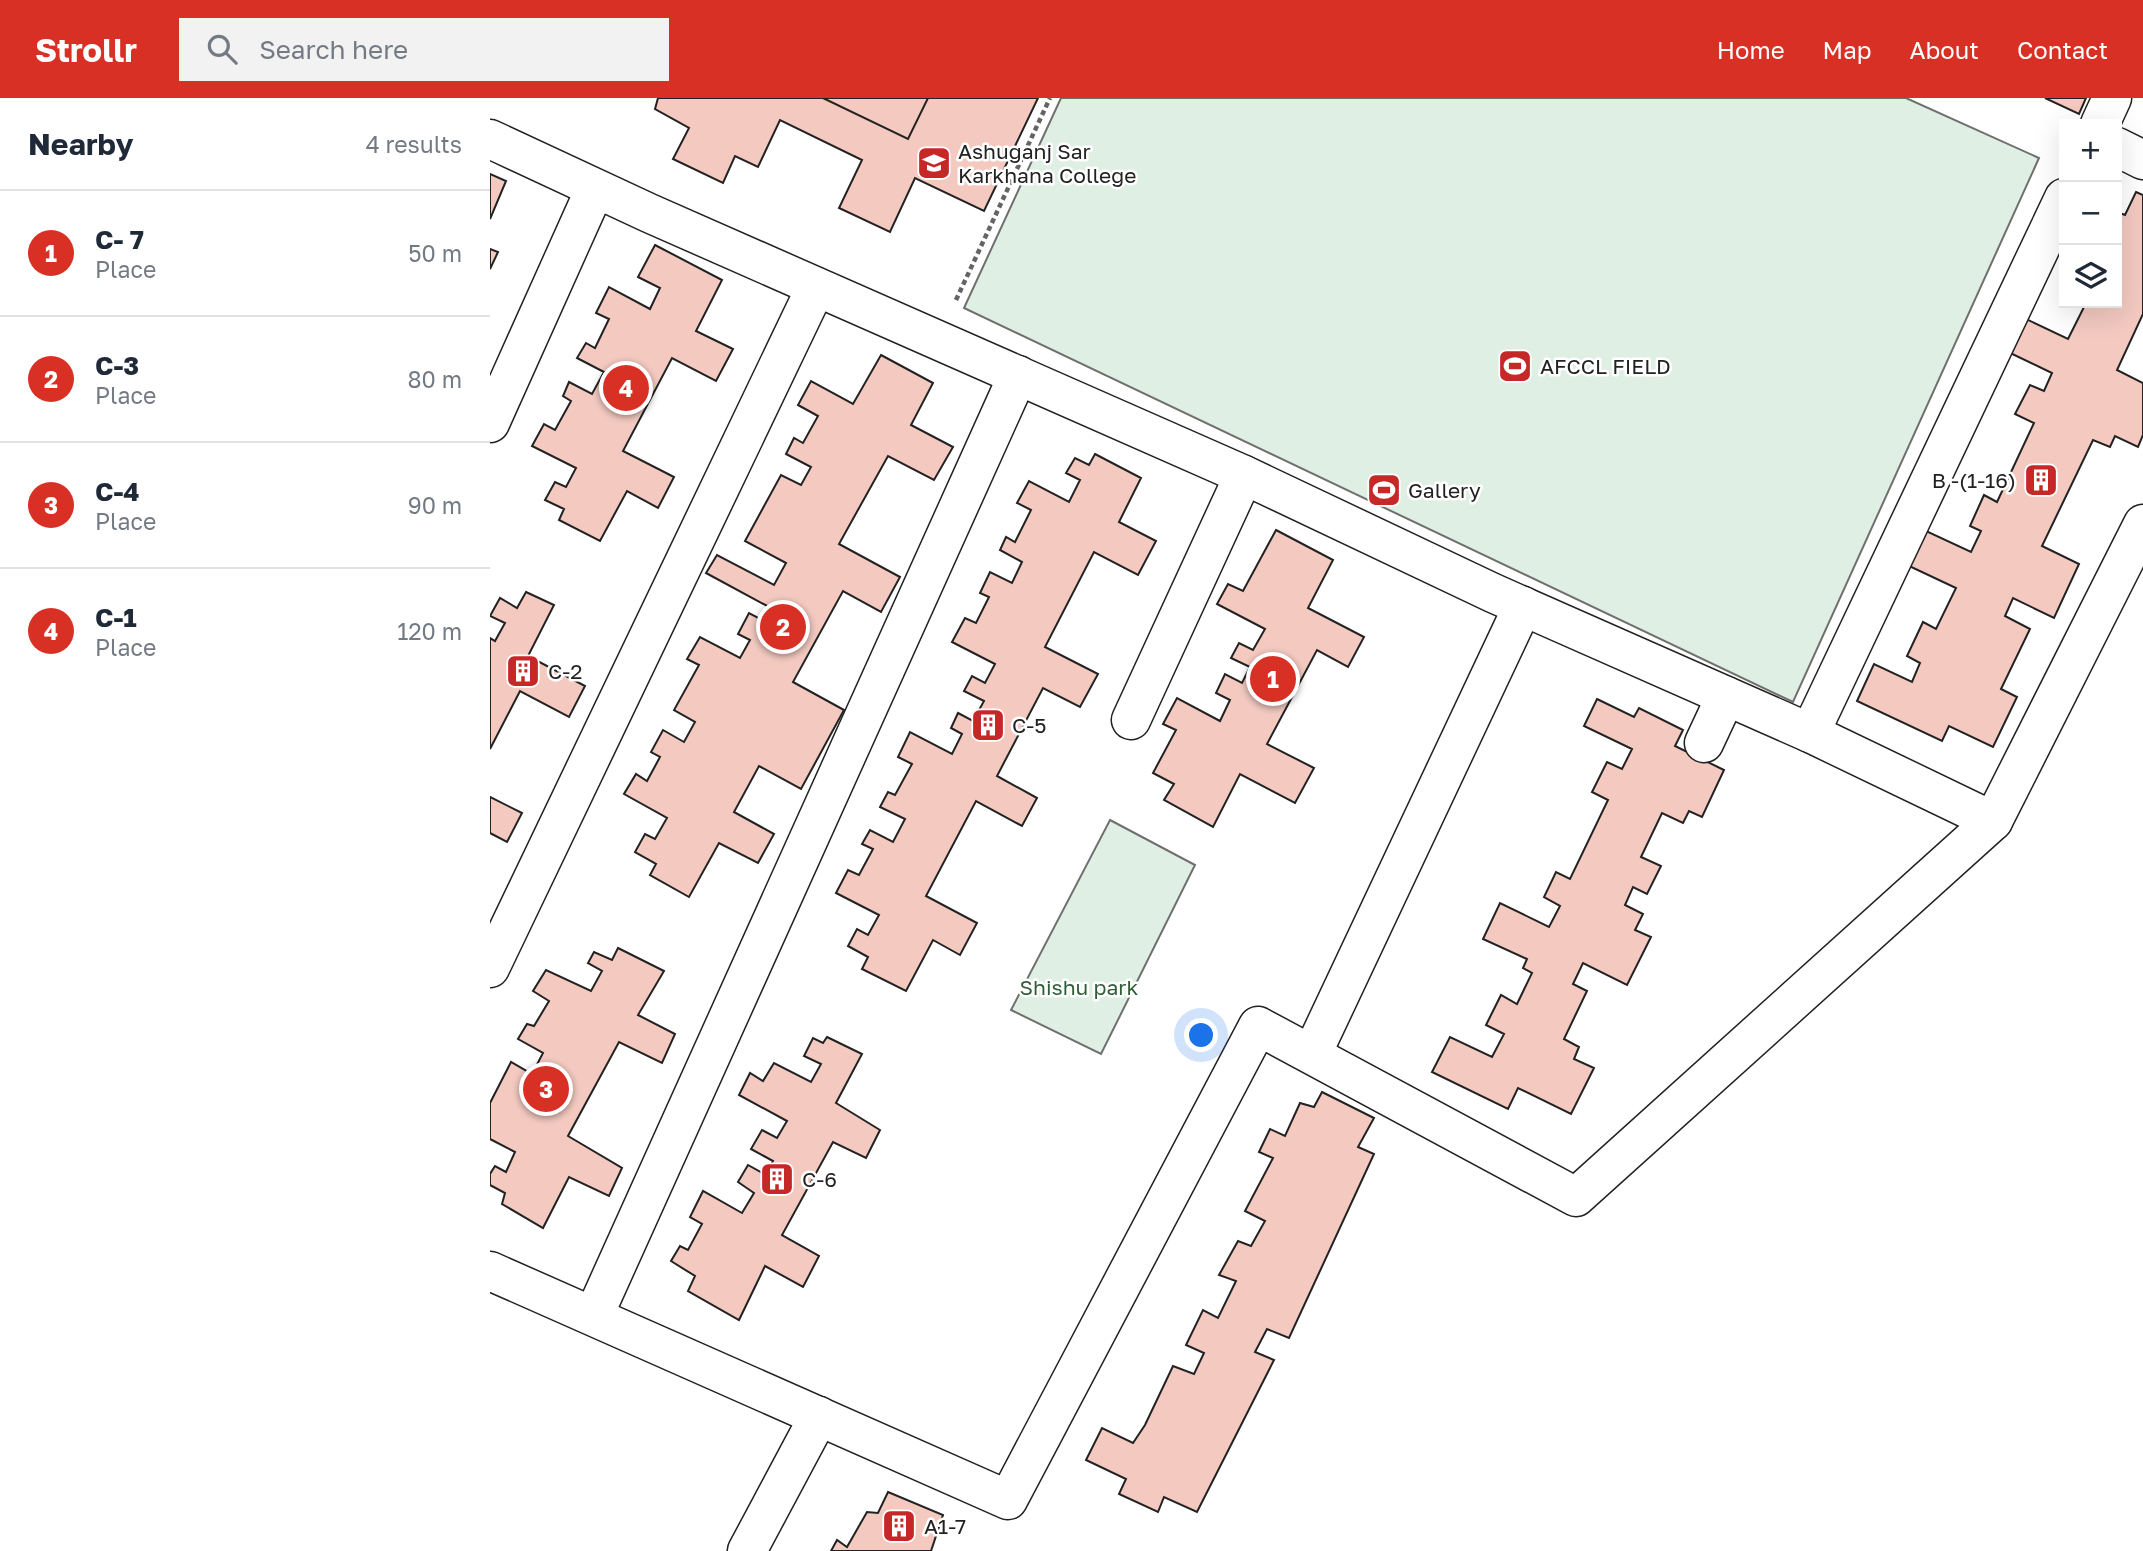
<!DOCTYPE html>
<html lang="en">
<head>
<meta charset="utf-8">
<style>
  :root { --surface:#fff; --page:#f2f2f3; --text:#1f2937; --muted:#747a83; --line:#e0e1e3; --accent:#d93025 }
  body { margin:0; font-family:"Golos Text",sans-serif; background:var(--page); color:var(--text) }
  .controls { position:absolute; right:21px; top:21px; display:grid; overflow:hidden; border-radius:0px; box-shadow:0 7px 28px #0002 }
  .controls button { width:63px; height:63px; display:grid; place-items:center; padding:0; border:0; border-bottom:2px solid var(--line); background:var(--surface); color:var(--text); font:35px sans-serif }
  .you { position:absolute; left:712px; top:938px; width:24px; height:24px; margin:-18px; border:5px solid #fff; border-radius:50%; background:#1a73e8; box-shadow:0 0 0 10px #1a73e833 }
  .badge { display:grid; place-items:center; width:46px; height:46px; border-radius:50%; background:var(--accent); color:#fff; font-size:23px; font-weight:700 }
  .pin { position:absolute; translate:-50% -50%; border:4px solid #fff; box-shadow:0 2px 7px #0006 }
  .list { margin:0; padding:0; list-style:none }
  h2 { display:flex; justify-content:space-between; align-items:center; height:91px; margin:0; padding:0 28px; font-size:30px }
  h2 small { font-size:23px; font-weight:400; color:var(--muted) }
  .list li { display:grid; grid-template-columns:46px 1fr auto; gap:21px; align-items:center; box-sizing:border-box; height:126px; padding:0 28px; border-top:2px solid var(--line) }
  .list b { display:block; font-size:26px; white-space:nowrap }
  .list p { margin:0; font-size:23px; white-space:nowrap; color:var(--muted) }
  .list em { font-size:23px; font-style:normal; color:var(--muted) }
  .icon { flex:none; width:38px; height:38px; fill:none; stroke:currentColor; stroke-width:2; stroke-linecap:round; stroke-linejoin:round }
  .map { position:relative; flex:none; width:1653px; height:1453px; overflow:hidden }
  header { display:flex; align-items:center; gap:42px; box-sizing:border-box; height:98px; padding:0 35px; background:var(--accent); color:#fff }
  header strong { font-size:33px }
  nav { display:flex; gap:38px; margin-inline-start:auto; font-size:24px }
  .search { width:490px; height:63px; background:var(--page); display:flex; align-items:center; gap:18px; box-sizing:border-box; padding:0 24px; border-radius:0px; color:var(--muted); font-size:26px }
  main { display:flex }
  aside { flex:1; background:var(--surface) }
  .map>svg:first-child { display:block }
</style>
</head>
<body>
<header>
<strong>Strollr</strong>
<div class="search"><svg class="icon" aria-label="search" viewBox="0 0 24 24"><circle cx="10" cy="10" r="6"/><path d="M15 15l6 6"/></svg>Search here</div>
<nav><a>Home</a><a>Map</a><a>About</a><a>Contact</a></nav>
</header>
<main>
<aside>
<h2>Nearby<small>4 results</small></h2>
<ul class="list">
<li><span class="badge">1</span><div><b>C- 7</b><p>Place</p></div><em>50 m</em></li>
<li><span class="badge">2</span><div><b>C-3</b><p>Place</p></div><em>80 m</em></li>
<li><span class="badge">3</span><div><b>C-4</b><p>Place</p></div><em>90 m</em></li>
<li><span class="badge">4</span><div><b>C-1</b><p>Place</p></div><em>120 m</em></li>
</ul>
</aside>
<div class="map">
<svg width="1653" height="1453" viewBox="0 0 1653 1453">
  <rect width="100%" height="100%" fill="#fff"/>
  <!-- green -->
  <g fill="#e0efe3" stroke="#6f6f6f" stroke-width="2">
    <path d="M571,0H1416L1549,60L1303,604L474,210Z"/>
    <path d="M620,722L705,767L611,956L521,912Z"/>
  </g>
  <!-- building -->
  <g fill="#f3c9c0" stroke="#222" stroke-width="2">
    <path d="M168,0H548L494,113L425,80L400,134L349,110L372,62L290,22L268,69L245,58L233,85L183,61L199,30L165,11Z"/>
    <path d="M333,0H438L418,41Z"/>
    <path d="M1555,0H1596L1589,16Z"/>
    <path d="M0,76L16,83L0,121Z"/>
    <path d="M1646,94L1653,97V216L1627,272L1653,285V337L1648,349L1625,338L1620,349L1603,342L1552,448L1589,466L1564,520L1523,500L1515,518L1540,531L1511,591L1527,599L1503,649L1459,628L1452,643L1367,603L1384,566L1422,584L1430,565L1417,558L1433,524L1446,531L1466,490L1417,467L1434,432L1481,454L1491,433L1480,428L1494,397L1507,404L1544,325L1525,316L1540,287L1554,293L1562,275L1516,253L1532,219L1578,241L1596,205H1627V114L1635,117Z"/>
    <path d="M165,147L232,182L206,233L243,251L226,283L182,260L133,353L184,379L168,410L137,393L110,443L69,422L74,411L55,402L65,384L76,389L86,370L42,348L54,326L65,332L81,303L73,298L79,284L102,296L114,274L87,260L96,245L105,250L119,221L106,215L119,189L160,211L170,190L148,179Z"/>
    <path d="M0,151L8,154L0,171Z"/>
    <path d="M391,257L443,285L421,327L463,349L444,382L398,358L349,446L410,479L391,514L353,493L303,584L354,612L311,691L269,668L244,714L284,736L268,765L229,745L199,799L160,777L166,766L145,754L155,736L165,741L177,720L134,696L146,676L157,683L170,659L161,654L173,632L194,644L205,624L184,612L209,567L197,561L210,539L250,560L260,542L248,536L259,515L272,522L279,509L216,475L227,457L284,487L296,465L255,443L291,377L311,387L321,369L296,356L304,340L313,345L328,318L308,307L321,283L363,306Z"/>
    <path d="M605,356L651,380L629,424L666,443L648,477L604,454L555,549L608,576L590,609L553,590L507,678L547,700L532,728L486,703L436,798L487,825L470,857L443,842L416,893L372,871L378,859L358,848L367,831L378,837L389,817L346,795L358,772L369,777L383,751L372,746L380,732L403,744L415,721L390,709L398,694L405,697L422,666L408,659L420,634L462,656L472,636L461,630L468,615L483,623L494,603L474,593L482,578L495,585L505,566L462,544L475,520L486,525L499,499L490,495L500,474L522,485L532,464L510,452L516,439L525,444L541,412L527,405L539,383L579,404L590,382L576,375L585,360L599,367Z"/>
    <path d="M786,432L843,462L818,510L874,539L858,569L827,552L777,646L824,670L805,705L750,676L723,729L674,702L684,686L663,675L686,632L673,626L687,600L730,623L740,602L726,595L735,576L752,585L760,569L741,560L749,545L763,552L775,531L727,506L738,486L753,493Z"/>
    <path d="M36,494L64,507L38,558L95,588L79,619L30,593L0,651V540L5,543L15,525L0,518L10,500L27,510Z"/>
    <path d="M1107,601L1144,619L1149,610L1193,632L1185,648L1234,672L1212,719L1199,713L1193,725L1172,715L1151,759L1171,768L1157,796L1143,789L1135,807L1153,816L1145,832L1161,839L1137,887L1093,865L1083,886L1097,893L1074,941L1089,949L1084,961L1104,970L1081,1016L1028,990L1018,1011L942,974L960,939L1002,959L1014,936L996,927L1011,897L1027,906L1042,875L1033,870L1037,861L993,841L1010,805L1059,829L1070,808L1054,799L1066,774L1080,781L1118,702L1102,694L1117,664L1132,671L1142,651L1094,628Z"/>
    <path d="M0,699L32,715L17,744L0,735Z"/>
    <path d="M128,850L174,873L148,917L185,936L172,965L129,944L78,1038L132,1070L119,1098L79,1079L53,1130L12,1106L15,1095L0,1087V1076L5,1068L16,1074L25,1054L0,1041V1005L21,964L42,976L53,955L28,941L37,926L44,928L59,903L43,893L56,872L101,893L112,873L98,865L104,854L122,862Z"/>
    <path d="M337,939L372,956L346,1005L390,1032L376,1060L343,1044L292,1137L329,1158L313,1189L275,1168L249,1222L198,1193L205,1178L181,1163L190,1148L198,1152L212,1126L200,1119L213,1093L252,1115L264,1095L248,1084L258,1067L276,1077L283,1063L261,1051L272,1032L287,1040L297,1023L249,997L260,975L273,983L284,965L321,984L331,966L314,958L323,940L333,945Z"/>
    <path d="M832,994L884,1020L868,1049L884,1056L799,1240L777,1231L765,1254L784,1262L707,1414L674,1399L668,1414L629,1396L636,1381L596,1362L612,1330L643,1345L655,1327L683,1268L704,1276L714,1255L696,1247L713,1212L728,1220L746,1183L729,1177L748,1143L761,1148L775,1123L755,1113L783,1060L769,1054L780,1031L795,1038L810,1005L824,1009Z"/>
    <path d="M398,1394L453,1417L441,1453H341L347,1442L357,1449L377,1414L388,1415Z"/>
  </g>
  <g fill="none" stroke-linecap="round" stroke-linejoin="round">
    <!-- minor casing -->
    <g stroke="#222" stroke-width="41">
      <g id="minor">
        <path d="M1610,26L1622,0"/>
        <path d="M0,41L159,115L754,377L1003,495L1320,635L1503,723"/>
        <path d="M1627,49L1653,62"/>
        <path d="M0,325L105,91"/>
        <path d="M641,622L754,377"/>
        <path d="M1320,635L1574,100"/>
        <path d="M1214,645L1236,598"/>
        <path d="M0,870L326,189"/>
        <path d="M822,956L1033,508"/>
        <path d="M0,1173L518,1402L768,928L1086,1099L1503,723L1653,426"/>
        <path d="M104,1217L528,277"/>
        <path d="M257,1453L329,1318"/>
      </g>
    </g>
    <!-- path -->
    <path stroke="#646464" stroke-width="4.5" stroke-dasharray="5 3.5" stroke-linecap="butt" d="M466,202L560,0"/>
    <!-- minor -->
    <use href="#minor" stroke="#fff" stroke-width="38"/>
  </g>
  <!-- icons -->
  <defs>
    <g id="school-square" transform="scale(1.75)"><rect x="-9" y="-9" width="18" height="18" rx="4" fill="#c62828" stroke="#fff"/><path d="M0-5L7-2L0 1L-7-2ZM-4 1L0 2.5L4 1V4Q0 6-4 4Z" fill="#fff"/></g>
    <g id="stadium-square" transform="scale(1.75)"><rect x="-9" y="-9" width="18" height="18" rx="4" fill="#c62828" stroke="#fff"/><path d="M0-5a6.5 5 0 1 0 0 10a6.5 5 0 1 0 0-10ZM-3.5-1.8h7v3.6h-7Z" fill="#fff"/></g>
    <g id="building-square" transform="scale(1.75)"><rect x="-9" y="-9" width="18" height="18" rx="4" fill="#c62828" stroke="#fff"/><path d="M-4-6H4V6H1V3H-1V6H-4ZM-2.5-4.3h1.7v1.8h-1.7ZM.8-4.3h1.7v1.8H.8ZM-2.5-1h1.7V.8h-1.7ZM.8-1h1.7V.8H.8Z" fill="#fff"/></g>
  </defs>
  <g fill-rule="evenodd">
    <use href="#school-square" x="444" y="65"/>
    <use href="#stadium-square" x="1025" y="268"/>
    <use href="#building-square" x="1551" y="382"/>
    <use href="#stadium-square" x="894" y="392"/>
    <use href="#building-square" x="33" y="573"/>
    <use href="#building-square" x="498" y="627"/>
    <use href="#building-square" x="287" y="1081"/>
    <use href="#building-square" x="409" y="1428"/>
  </g>
  <g text-anchor="middle" dominant-baseline="central" stroke-width="5" stroke-linejoin="round" paint-order="stroke">
    <!-- poi labels -->
    <g font-size="21" fill="#222" stroke="#fff" text-anchor="start">
      <text x="468" y="53">Ashuganj Sar<tspan x="468" dy="24">Karkhana College</tspan></text>
      <text x="1050" y="268">AFCCL FIELD</text>
      <text x="1526" y="382" text-anchor="end">B -(1-16)</text>
      <text x="918" y="392">Gallery</text>
      <text x="58" y="573">C-2</text>
      <text x="522" y="627">C-5</text>
      <text x="312" y="1081">C-6</text>
      <text x="434" y="1428">A1-7</text>
    </g>
    <!-- park labels -->
    <g font-size="21" fill="#2f5e38" stroke="#fff">
      <text x="589" y="889">Shishu park</text>
    </g>
  </g>
</svg>
<div class="controls">
<button>+</button>
<button>−</button>
<button><svg class="icon" aria-label="layers" viewBox="0 0 24 24"><path d="M12 4l9 5-9 5-9-5zM3 14l9 5 9-5"/></svg></button>
</div>
<div class="you"></div>
<div class="pin badge" style="left:783px;top:581px">1</div>
<div class="pin badge" style="left:293px;top:529px">2</div>
<div class="pin badge" style="left:56px;top:991px">3</div>
<div class="pin badge" style="left:136px;top:290px">4</div>
</div>
</main>
</body>
</html>
